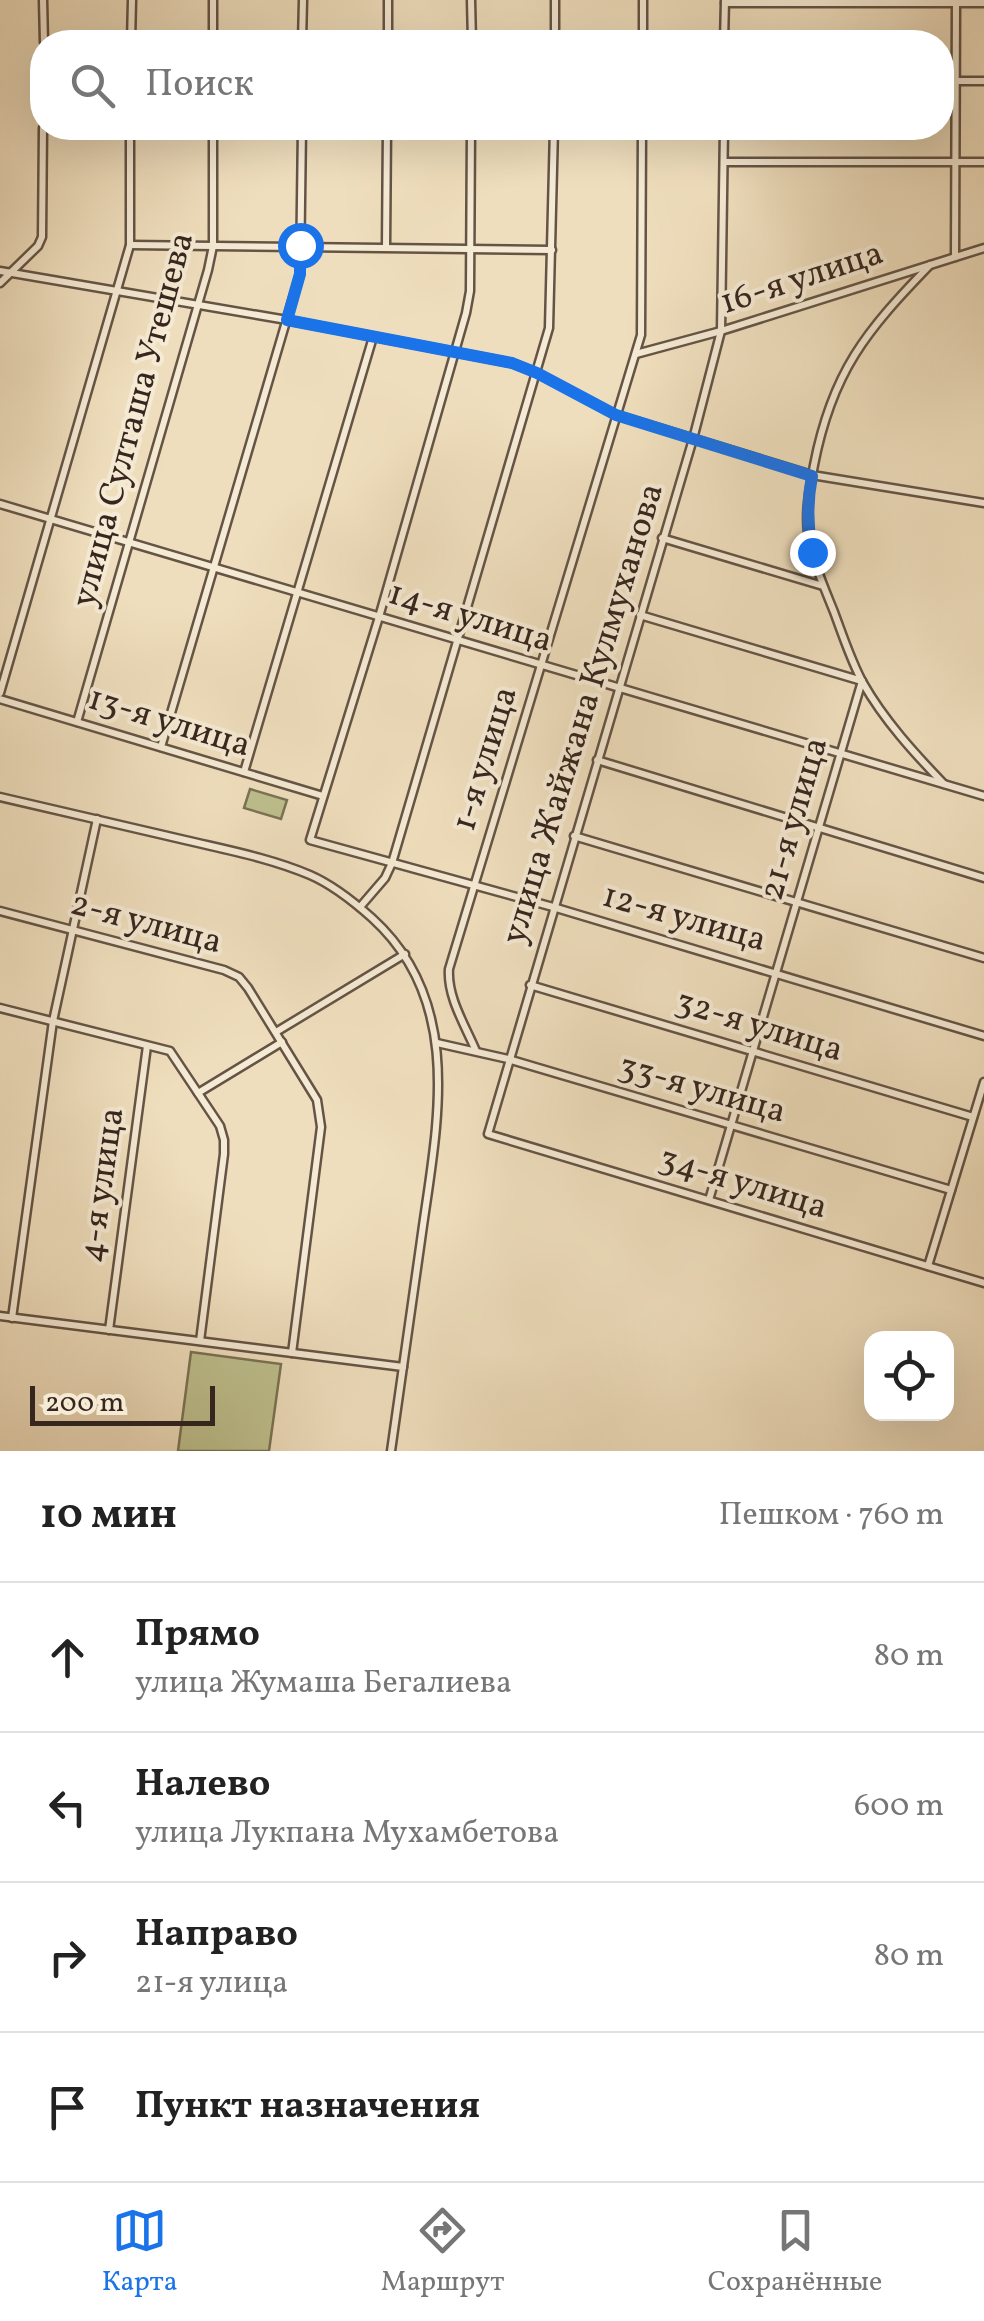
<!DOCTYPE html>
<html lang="ru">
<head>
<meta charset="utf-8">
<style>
  :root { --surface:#fff; --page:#f2f2f2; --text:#222; --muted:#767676; --line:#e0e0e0; --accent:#1a73e8 }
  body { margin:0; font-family:Vollkorn,serif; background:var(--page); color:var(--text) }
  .controls { position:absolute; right:30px; bottom:30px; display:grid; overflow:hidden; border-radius:20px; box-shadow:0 10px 40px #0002 }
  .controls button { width:90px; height:90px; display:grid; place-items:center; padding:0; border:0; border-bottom:2px solid var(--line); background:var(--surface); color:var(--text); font:50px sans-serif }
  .scale { position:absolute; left:30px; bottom:25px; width:185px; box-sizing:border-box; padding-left:10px; border:5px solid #37261e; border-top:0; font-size:28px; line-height:35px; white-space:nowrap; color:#37261e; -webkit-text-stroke:8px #f5ead4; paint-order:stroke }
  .stop { position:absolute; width:30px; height:30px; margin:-22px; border:8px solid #1a73e8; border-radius:50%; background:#fff }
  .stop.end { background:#1a73e8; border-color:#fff; box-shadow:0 2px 10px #0008 }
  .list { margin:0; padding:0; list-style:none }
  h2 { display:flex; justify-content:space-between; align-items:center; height:130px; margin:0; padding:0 40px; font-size:42px }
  h2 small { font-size:32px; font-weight:400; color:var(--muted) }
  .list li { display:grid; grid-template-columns:65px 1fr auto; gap:30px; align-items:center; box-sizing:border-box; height:150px; padding:0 40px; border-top:2px solid var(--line) }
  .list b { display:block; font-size:38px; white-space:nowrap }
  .list p { margin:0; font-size:32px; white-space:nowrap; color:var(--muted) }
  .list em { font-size:32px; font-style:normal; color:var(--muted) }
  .icon { flex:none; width:55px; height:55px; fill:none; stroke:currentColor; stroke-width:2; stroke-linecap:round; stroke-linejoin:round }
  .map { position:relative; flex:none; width:984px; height:1451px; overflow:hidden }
  .search { position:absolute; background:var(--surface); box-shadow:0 10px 40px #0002; left:30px; right:30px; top:30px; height:110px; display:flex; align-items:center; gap:25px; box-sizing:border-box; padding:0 35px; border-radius:40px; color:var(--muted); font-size:38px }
  .sheet { height:730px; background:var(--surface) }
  nav { display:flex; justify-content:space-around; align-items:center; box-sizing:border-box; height:140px; border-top:2px solid var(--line); background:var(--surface); font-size:28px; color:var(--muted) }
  nav a { display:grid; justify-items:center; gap:5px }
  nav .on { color:var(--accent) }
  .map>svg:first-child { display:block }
</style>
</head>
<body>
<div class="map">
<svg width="984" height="1451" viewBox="0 0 984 1451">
  <rect width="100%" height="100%" fill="#efdebd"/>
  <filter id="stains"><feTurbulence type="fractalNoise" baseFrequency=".002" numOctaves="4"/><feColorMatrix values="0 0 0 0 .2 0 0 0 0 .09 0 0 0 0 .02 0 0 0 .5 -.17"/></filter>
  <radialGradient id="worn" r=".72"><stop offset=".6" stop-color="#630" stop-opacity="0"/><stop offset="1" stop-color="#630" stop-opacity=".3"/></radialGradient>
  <!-- green -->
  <g fill="#bec08e" stroke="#7a7356" stroke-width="2.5">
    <path d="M250,789L287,800L281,819L244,808Z"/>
    <path d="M191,1352L281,1364L269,1451H178Z"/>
  </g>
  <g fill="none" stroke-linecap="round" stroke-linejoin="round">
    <!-- street casing -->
    <g stroke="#655446" stroke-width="11">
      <g id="street">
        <path d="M43,0L44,42"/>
        <path d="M471,0L472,42"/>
        <path d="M725,3H984"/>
        <path d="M131,42L132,0"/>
        <path d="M213,42V0"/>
        <path d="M302,42L303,0"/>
        <path d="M388,42V0"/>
        <path d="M555,42V0"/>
        <path d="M643,42V0"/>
        <path d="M724,42L725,0"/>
        <path d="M942,81H984"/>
        <path d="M471,128L470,291L466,313L379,617L310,840L553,907L984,1036"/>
        <path d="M724,128L721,331L693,439L488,1134L984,1283"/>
        <path d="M724,162H984"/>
        <path d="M130,245L552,250"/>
        <path d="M386,247L387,128"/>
        <path d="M955,257L956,3"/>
        <path d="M930,265C866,331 832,372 814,465C810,487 805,510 808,533C812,560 824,587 834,612C843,636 851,661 863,683C884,720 914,753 944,784"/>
        <path d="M0,271L287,320L512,363L537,373L616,415L812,475L984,503"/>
        <path d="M0,283L38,246L42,237L43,128"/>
        <path d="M636,354L721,331L984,248"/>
        <path d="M0,504L984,796"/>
        <path d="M662,538L823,586"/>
        <path d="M640,615L862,681L709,1200"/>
        <path d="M0,693L130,245V128"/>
        <path d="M0,699L323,796"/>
        <path d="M77,722L208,270L213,246V128"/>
        <path d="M161,747L300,274L302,128"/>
        <path d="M597,760L984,878"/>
        <path d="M244,772L373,337"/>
        <path d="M0,797C62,811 123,826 185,840C227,850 270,858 310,875C333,885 353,901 372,918C467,1004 436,1129 421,1240C411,1310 401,1381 391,1451"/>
        <path d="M574,836L984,958"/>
        <path d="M360,907L385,878L392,863L549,328L554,128"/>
        <path d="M0,911L224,970L239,977L248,988L317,1100L321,1127L292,1353"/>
        <path d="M530,985L973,1117"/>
        <path d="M0,1008L170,1051L220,1126L224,1140V1154L200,1341"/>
        <path d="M276,1032L405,954"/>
        <path d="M437,1043L508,1059L951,1190"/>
        <path d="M476,1051C465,1025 447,997 449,969L641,335L642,128"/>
        <path d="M198,1093L282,1042"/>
        <path d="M928,1266L984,1082"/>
        <path d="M0,1316L403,1367"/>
        <path d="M12,1318L53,1021L97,819"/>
        <path d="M109,1330L147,1046"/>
      </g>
    </g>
    <!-- street -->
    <use href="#street" stroke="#f5ead4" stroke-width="6"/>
  </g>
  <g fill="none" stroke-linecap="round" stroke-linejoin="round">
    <!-- route -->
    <path stroke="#1a73e8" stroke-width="12" d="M300,245V274L287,320L512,363L537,373L616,415L812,476C807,502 807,525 812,552"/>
  </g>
  <g text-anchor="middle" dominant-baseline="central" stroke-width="8" stroke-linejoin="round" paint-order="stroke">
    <!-- street labels -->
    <g font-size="35" fill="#37261e" stroke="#f5ead4">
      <text transform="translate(802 279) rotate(-18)">16-я улица</text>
      <text transform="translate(134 420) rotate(-75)">улица Султаша Утешева</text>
      <text transform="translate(470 618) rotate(17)">14-я улица</text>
      <text transform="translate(584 714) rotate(-73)">улица Жайжана Кулмуханова</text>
      <text transform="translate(169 723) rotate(17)">13-я улица</text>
      <text transform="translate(486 759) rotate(-73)">1-я улица</text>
      <text transform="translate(795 819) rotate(-74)">21-я улица</text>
      <text transform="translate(684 919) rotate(16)">12-я улица</text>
      <text transform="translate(146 924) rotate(15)">2-я улица</text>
      <text transform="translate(759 1027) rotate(17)">32-я улица</text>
      <text transform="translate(702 1090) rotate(16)">33-я улица</text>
      <text transform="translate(743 1184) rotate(17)">34-я улица</text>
      <text transform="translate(103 1185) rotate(-82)">4-я улица</text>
    </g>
  </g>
  <rect width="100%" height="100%" filter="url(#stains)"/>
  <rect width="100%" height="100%" fill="url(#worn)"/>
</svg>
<div class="controls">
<button><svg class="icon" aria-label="locate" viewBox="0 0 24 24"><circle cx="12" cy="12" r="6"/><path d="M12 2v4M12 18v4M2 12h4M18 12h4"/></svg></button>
</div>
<div class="scale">200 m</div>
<div class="stop" style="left:300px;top:245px"></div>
<div class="stop end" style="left:812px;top:552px"></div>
<div class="search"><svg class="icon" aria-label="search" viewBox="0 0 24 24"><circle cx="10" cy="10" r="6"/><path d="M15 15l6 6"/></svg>Поиск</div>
</div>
<section class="sheet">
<h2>10 мин<small>Пешком · 760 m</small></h2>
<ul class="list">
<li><svg class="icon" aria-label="ahead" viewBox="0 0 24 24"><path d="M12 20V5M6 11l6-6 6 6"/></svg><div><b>Прямо</b><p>улица Жумаша Бегалиева</p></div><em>80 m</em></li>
<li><svg class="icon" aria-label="left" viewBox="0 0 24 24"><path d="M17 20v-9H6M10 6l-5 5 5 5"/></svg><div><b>Налево</b><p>улица Лукпана Мухамбетова</p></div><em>600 m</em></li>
<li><svg class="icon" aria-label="right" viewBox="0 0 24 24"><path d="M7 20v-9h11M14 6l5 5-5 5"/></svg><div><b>Направо</b><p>21-я улица</p></div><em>80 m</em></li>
<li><svg class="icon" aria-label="arrive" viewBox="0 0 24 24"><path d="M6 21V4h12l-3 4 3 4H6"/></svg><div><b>Пункт назначения</b></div></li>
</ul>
</section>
<nav>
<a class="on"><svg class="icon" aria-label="map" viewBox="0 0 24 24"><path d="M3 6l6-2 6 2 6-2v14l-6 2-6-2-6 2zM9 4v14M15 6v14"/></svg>Карта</a>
<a><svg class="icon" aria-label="directions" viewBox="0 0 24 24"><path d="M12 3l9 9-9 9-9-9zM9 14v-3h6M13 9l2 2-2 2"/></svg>Маршрут</a>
<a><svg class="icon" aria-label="saved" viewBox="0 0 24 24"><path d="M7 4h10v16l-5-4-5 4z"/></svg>Сохранённые</a>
</nav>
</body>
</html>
